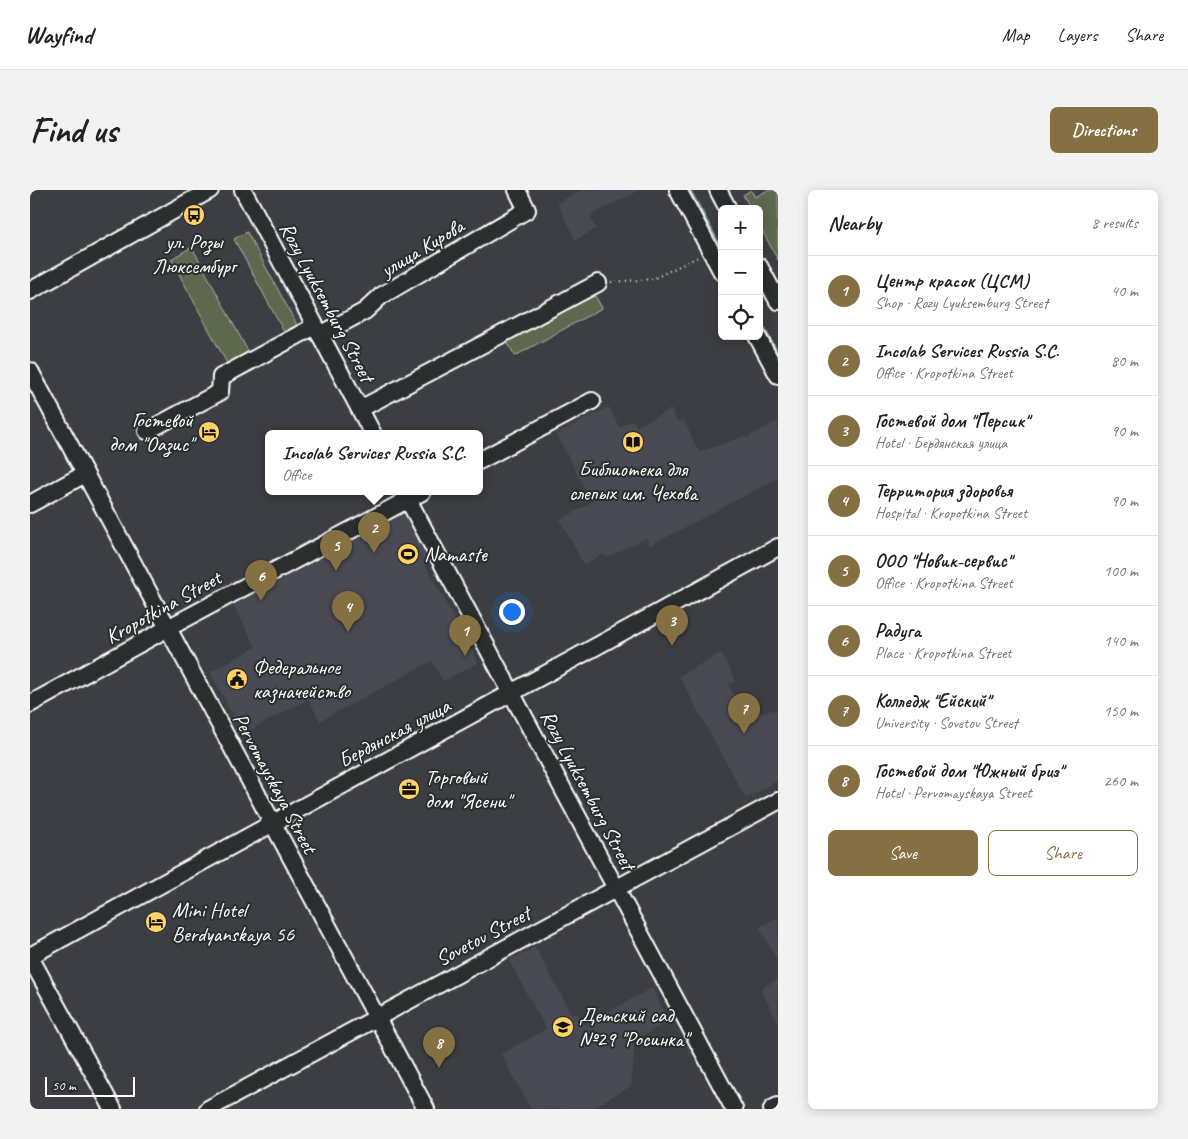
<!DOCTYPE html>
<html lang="en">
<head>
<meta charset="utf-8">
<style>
  :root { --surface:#fff; --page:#f2f2f2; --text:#202124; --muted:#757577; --line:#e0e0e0; --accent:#847042 }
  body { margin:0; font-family:Caveat,sans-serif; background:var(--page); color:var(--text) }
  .controls { position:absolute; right:15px; top:15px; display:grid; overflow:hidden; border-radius:8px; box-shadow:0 2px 12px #0003 }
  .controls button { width:45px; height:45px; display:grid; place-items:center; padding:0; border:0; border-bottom:1px solid var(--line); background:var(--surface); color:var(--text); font:25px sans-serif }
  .scale { position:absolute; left:15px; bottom:12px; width:90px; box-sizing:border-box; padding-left:5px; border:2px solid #fff; border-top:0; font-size:14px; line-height:18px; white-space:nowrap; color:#fff; -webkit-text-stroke:4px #2a2d2e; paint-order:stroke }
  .you { position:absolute; left:481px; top:421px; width:18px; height:18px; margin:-12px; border:4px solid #fff; border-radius:50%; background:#1a73e8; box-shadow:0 0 0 8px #1a73e833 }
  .badge { display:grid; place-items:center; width:32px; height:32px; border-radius:50%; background:var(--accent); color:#fff; font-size:16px; font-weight:700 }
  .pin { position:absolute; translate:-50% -41px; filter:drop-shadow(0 1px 2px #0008) }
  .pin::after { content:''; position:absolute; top:26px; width:18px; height:15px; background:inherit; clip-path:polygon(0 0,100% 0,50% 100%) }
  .popup { position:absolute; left:235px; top:240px; width:218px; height:65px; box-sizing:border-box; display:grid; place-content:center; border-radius:8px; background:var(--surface); filter:drop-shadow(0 1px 4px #0005); font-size:16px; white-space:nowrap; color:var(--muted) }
  .popup b { font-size:19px; color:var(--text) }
  .popup::after { content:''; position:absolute; left:50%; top:100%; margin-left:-10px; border:10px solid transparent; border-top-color:var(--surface) }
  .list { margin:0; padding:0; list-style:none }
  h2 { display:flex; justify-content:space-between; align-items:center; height:65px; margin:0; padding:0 20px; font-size:21px }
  h2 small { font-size:16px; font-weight:400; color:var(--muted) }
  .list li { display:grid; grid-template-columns:32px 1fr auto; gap:15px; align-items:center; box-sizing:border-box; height:70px; padding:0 20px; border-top:1px solid var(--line) }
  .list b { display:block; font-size:19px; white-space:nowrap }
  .list p { margin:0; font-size:16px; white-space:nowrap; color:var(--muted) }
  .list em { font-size:16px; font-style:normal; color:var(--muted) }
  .actions { display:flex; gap:10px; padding:15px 20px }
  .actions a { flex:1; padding:11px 0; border:1px solid var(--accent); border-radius:8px; text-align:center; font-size:18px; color:var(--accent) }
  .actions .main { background:var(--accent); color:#fff }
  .icon { flex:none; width:28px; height:28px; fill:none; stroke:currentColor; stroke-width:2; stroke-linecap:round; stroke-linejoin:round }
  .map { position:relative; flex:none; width:748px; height:919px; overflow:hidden; border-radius:8px }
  header { display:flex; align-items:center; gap:30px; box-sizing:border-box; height:70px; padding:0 25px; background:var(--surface); border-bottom:1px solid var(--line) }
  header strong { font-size:24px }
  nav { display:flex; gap:28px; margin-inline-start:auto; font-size:18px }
  .intro { display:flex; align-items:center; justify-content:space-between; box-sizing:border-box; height:120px; padding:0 30px }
  h1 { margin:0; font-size:35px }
  .button { padding:12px 22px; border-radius:8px; background:var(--accent); color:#fff; font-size:18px; font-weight:700 }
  main { display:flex; gap:30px; padding:0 30px }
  aside { flex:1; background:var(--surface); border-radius:8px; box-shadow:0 2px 12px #0003 }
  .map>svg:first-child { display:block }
</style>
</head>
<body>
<header>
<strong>Wayfind</strong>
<nav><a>Map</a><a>Layers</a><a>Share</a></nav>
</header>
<div class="intro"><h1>Find us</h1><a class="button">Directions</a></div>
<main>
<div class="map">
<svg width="748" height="919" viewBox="0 0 748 919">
  <rect width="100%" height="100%" fill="#3c3e43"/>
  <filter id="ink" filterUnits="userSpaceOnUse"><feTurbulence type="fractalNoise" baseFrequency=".02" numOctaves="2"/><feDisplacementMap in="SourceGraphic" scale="10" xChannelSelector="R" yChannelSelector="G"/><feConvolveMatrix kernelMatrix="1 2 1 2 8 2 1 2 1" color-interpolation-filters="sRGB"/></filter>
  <g filter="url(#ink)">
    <!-- built -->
    <g fill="#494a52">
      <path d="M552,0H610L560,26L566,39L546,50L527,13Z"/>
      <path d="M579,217L589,237L603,230L607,236L641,219L647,232L653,229L669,262L715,246L716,248L748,231V288L620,356L616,348L577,368L574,364L554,375L530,330L562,312L526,244Z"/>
      <path d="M374,323L399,369L394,372L448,473L413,491L402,471L290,531L278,509L213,544L180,482L226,457L203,415Z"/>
      <path d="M691,463L706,491L698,495L715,526L748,519V590L716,609L649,486Z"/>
      <path d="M748,727V772L729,737Z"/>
      <path d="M505,757L542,825L547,823L554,835L622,798L639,831L605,850L601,896L560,919H501L471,864L516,839L479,771Z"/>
      <path d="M748,789V833L730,799Z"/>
    </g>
    <!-- green -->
    <g fill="#5d6850" stroke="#aeb4a8">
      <path d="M721,0L725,7L738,0H748V70L729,35V19H721L713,5Z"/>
      <path d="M217,42L267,135L254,142L204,49Z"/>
      <path d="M162,57L220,165L199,177L141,69Z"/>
      <path d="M563,102L572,118L485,166L476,150Z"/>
    </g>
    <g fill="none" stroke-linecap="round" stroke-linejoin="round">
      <!-- stream -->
      <g stroke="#91a3a7" stroke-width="4">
        <path d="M659,0L692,61"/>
        <path d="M729,131L748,165"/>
      </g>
      <!-- minor casing -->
      <g stroke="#fff" stroke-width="20">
        <g id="minor">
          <path d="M213,0L343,244"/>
          <path d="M648,0L692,82"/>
          <path d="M688,0L698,19"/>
          <path d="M729,76L748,111"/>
          <path d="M0,101L180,0"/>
          <path d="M290,145L335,121L351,106L497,20L487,0"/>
          <path d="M727,146L748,185"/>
          <path d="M0,181L396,919"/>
          <path d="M330,219L461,150L568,93"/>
          <path d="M117,241L190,202L191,187L285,136"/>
          <path d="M449,271L562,211"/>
          <path d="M374,302L704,919"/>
          <path d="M0,314L55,284"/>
          <path d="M0,514L138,438L392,302"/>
          <path d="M0,766L748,357"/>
          <path d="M0,767L83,919"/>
          <path d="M178,919L748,611"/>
          <path d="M742,919L748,916"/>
        </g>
      </g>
      <!-- path -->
      <path stroke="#fff" stroke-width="2" stroke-dasharray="1 4" stroke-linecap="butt" d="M581,92L623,89L668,67"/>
      <!-- minor -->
      <use href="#minor" stroke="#2a2d2e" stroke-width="16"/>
    </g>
  </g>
  <!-- icons -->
  <defs>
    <g id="bus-disc" transform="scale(1.125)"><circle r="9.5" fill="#ffd166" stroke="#2a2d2e"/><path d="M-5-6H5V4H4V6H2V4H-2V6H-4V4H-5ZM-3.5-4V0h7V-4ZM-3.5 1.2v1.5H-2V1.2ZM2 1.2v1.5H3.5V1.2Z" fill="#111"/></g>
    <g id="hotel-disc" transform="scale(1.125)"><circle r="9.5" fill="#ffd166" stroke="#2a2d2e"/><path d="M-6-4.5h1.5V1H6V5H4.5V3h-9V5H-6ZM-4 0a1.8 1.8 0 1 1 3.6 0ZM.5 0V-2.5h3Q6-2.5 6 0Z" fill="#111"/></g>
    <g id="library-disc" transform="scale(1.125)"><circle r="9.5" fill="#ffd166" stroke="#2a2d2e"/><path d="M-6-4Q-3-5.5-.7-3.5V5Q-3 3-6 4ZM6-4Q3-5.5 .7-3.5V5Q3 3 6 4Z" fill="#111"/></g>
    <g id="stadium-disc" transform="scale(1.125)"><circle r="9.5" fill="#ffd166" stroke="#2a2d2e"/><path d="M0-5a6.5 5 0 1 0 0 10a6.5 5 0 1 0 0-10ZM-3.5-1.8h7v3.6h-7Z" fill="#111"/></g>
    <g id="civic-disc" transform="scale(1.125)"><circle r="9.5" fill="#ffd166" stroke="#2a2d2e"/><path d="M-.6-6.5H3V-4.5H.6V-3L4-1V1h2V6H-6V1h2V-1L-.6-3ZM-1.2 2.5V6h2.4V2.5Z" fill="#111"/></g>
    <g id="office-disc" transform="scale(1.125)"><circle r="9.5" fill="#ffd166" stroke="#2a2d2e"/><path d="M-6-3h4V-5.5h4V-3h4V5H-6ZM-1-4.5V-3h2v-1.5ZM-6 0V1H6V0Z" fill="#111"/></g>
    <g id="school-disc" transform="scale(1.125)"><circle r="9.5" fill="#ffd166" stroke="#2a2d2e"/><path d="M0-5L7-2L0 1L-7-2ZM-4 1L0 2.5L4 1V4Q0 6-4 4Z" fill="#111"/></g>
  </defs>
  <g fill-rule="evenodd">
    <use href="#bus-disc" x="164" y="25"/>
    <use href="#hotel-disc" x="179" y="242"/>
    <use href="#library-disc" x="603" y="252"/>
    <use href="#stadium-disc" x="378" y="364"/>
    <use href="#civic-disc" x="207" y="489"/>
    <use href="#office-disc" x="379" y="599"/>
    <use href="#hotel-disc" x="126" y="732"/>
    <use href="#school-disc" x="533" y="837"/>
  </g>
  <g text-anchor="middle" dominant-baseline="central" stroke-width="4" stroke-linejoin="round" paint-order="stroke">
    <!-- poi labels -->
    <g font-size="21" fill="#fff" stroke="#2a2d2e" text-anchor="start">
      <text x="164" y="52" text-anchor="middle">ул. Розы<tspan x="164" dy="24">Люксембург</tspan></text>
      <text x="163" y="230" text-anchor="end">Гостевой<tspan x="163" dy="24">дом "Оазис"</tspan></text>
      <text x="603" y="279" text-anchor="middle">Библиотека для<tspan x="603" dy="24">слепых им. Чехова</tspan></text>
      <text x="394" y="364">Namaste</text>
      <text x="223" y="477">Федеральное<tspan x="223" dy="24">казначейство</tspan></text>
      <text x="395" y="587">Торговый<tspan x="395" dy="24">дом "Ясени"</tspan></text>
      <text x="142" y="720">Mini Hotel<tspan x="142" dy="24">Berdyanskaya 56</tspan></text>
      <text x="549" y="825">Детский сад<tspan x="549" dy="24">№29 "Росинка"</tspan></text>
    </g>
    <!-- street labels -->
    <g font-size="21" fill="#fff" stroke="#2a2d2e">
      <text transform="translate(392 58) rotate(-31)">улица Кирова</text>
      <text transform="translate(297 112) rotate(62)">Rozy Lyuksemburg Street</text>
      <text transform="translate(133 417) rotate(-29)">Kropotkina Street</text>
      <text transform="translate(364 543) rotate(-28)">Бердянская улица</text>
      <text transform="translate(245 593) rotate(62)">Pervomayskaya Street</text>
      <text transform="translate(558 600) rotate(62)">Rozy Lyuksemburg Street</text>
      <text transform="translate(453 746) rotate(-28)">Sovetov Street</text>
    </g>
  </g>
</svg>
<div class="controls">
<button>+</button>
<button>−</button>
<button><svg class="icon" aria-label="locate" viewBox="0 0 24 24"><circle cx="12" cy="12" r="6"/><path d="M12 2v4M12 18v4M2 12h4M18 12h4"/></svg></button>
</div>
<div class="scale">50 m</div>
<div class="you"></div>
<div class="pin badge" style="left:435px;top:466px">1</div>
<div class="pin badge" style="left:344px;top:363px">2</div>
<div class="popup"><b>Incolab Services Russia S.C.</b>Office</div>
<div class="pin badge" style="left:642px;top:456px">3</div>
<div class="pin badge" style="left:318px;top:442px">4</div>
<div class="pin badge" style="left:306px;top:381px">5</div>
<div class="pin badge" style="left:231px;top:411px">6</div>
<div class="pin badge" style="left:714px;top:544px">7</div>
<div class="pin badge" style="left:409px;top:878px">8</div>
</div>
<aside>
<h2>Nearby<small>8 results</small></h2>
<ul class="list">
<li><span class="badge">1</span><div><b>Центр красок (ЦСМ)</b><p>Shop · Rozy Lyuksemburg Street</p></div><em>40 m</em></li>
<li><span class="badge">2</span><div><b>Incolab Services Russia S.C.</b><p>Office · Kropotkina Street</p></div><em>80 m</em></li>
<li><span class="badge">3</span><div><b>Гостевой дом &quot;Персик&quot;</b><p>Hotel · Бердянская улица</p></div><em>90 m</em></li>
<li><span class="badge">4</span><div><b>Территория здоровья</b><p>Hospital · Kropotkina Street</p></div><em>90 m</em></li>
<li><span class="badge">5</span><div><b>ООО &quot;Новик-сервис&quot;</b><p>Office · Kropotkina Street</p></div><em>100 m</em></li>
<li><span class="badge">6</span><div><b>Радуга</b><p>Place · Kropotkina Street</p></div><em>140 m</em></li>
<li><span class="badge">7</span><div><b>Колледж &quot;Ейский&quot;</b><p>University · Sovetov Street</p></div><em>150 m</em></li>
<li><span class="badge">8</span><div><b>Гостевой дом &quot;Южный бриз&quot;</b><p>Hotel · Pervomayskaya Street</p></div><em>260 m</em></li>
</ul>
<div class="actions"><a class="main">Save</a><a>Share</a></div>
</aside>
</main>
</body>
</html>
